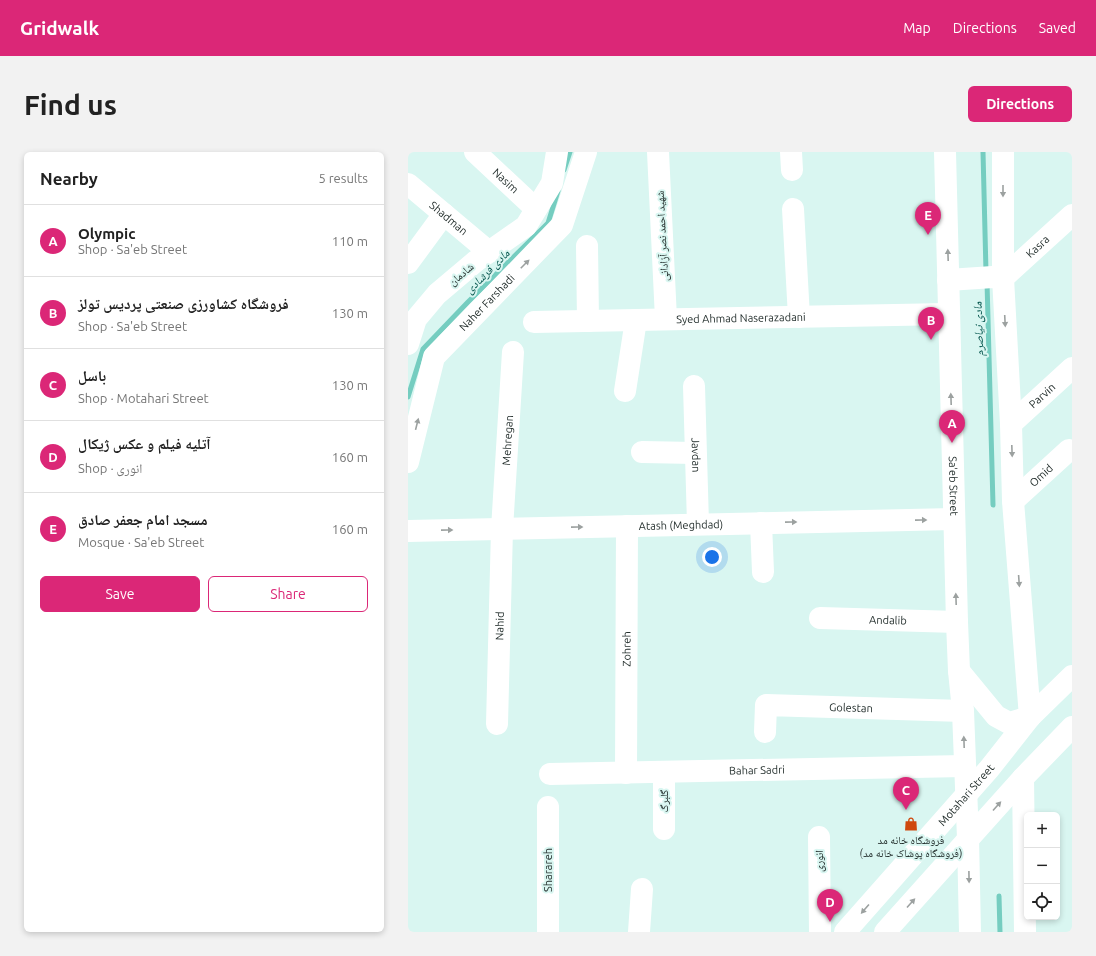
<!DOCTYPE html>
<html lang="en">
<head>
<meta charset="utf-8">
<style>
  :root { --surface:#fff; --page:#f2f2f2; --text:#222; --muted:#767676; --line:#e0e0e0; --accent:#db2777 }
  body { margin:0; font-family:Ubuntu,"Noto Naskh Arabic",sans-serif; background:var(--page); color:var(--text) }
  .controls { position:absolute; right:12px; bottom:12px; display:grid; overflow:hidden; border-radius:6px; box-shadow:0 2px 6px #0003 }
  .controls button { width:36px; height:36px; display:grid; place-items:center; padding:0; border:0; border-bottom:1px solid var(--line); background:var(--surface); color:var(--text); font:20px sans-serif }
  .you { position:absolute; left:304px; top:405px; width:14px; height:14px; margin:-10px; border:3px solid #fff; border-radius:50%; background:#1a73e8; box-shadow:0 0 0 6px #1a73e833 }
  .badge { display:grid; place-items:center; width:26px; height:26px; border-radius:50%; background:var(--accent); color:#fff; font-size:13px; font-weight:700 }
  .pin { position:absolute; translate:-50% -33px; filter:drop-shadow(0 1px 2px #0008) }
  .pin::after { content:''; position:absolute; top:21px; width:14px; height:12px; background:inherit; clip-path:polygon(0 0,100% 0,50% 100%) }
  .list { margin:0; padding:0; list-style:none }
  h2 { display:flex; justify-content:space-between; align-items:center; height:52px; margin:0; padding:0 16px; font-size:17px }
  h2 small { font-size:13px; font-weight:400; color:var(--muted) }
  .list li { display:grid; grid-template-columns:26px 1fr auto; gap:12px; align-items:center; box-sizing:border-box; height:72px; padding:0 16px; border-top:1px solid var(--line) }
  .list b { display:block; font-size:15px; white-space:nowrap }
  .list p { margin:0; font-size:13px; white-space:nowrap; color:var(--muted) }
  .list em { font-size:13px; font-style:normal; color:var(--muted) }
  .actions { display:flex; gap:8px; padding:12px 16px }
  .actions a { flex:1; padding:9px 0; border:1px solid var(--accent); border-radius:6px; text-align:center; font-size:14px; color:var(--accent) }
  .actions .main { background:var(--accent); color:#fff }
  .icon { flex:none; width:22px; height:22px; fill:none; stroke:currentColor; stroke-width:2; stroke-linecap:round; stroke-linejoin:round }
  .map { position:relative; flex:none; width:664px; height:780px; overflow:hidden; border-radius:6px }
  header { display:flex; align-items:center; gap:24px; box-sizing:border-box; height:56px; padding:0 20px; background:var(--accent); color:#fff }
  header strong { font-size:19px }
  nav { display:flex; gap:22px; margin-inline-start:auto; font-size:14px }
  .intro { display:flex; align-items:center; justify-content:space-between; box-sizing:border-box; height:96px; padding:0 24px }
  h1 { margin:0; font-size:28px }
  .button { padding:10px 18px; border-radius:6px; background:var(--accent); color:#fff; font-size:14px; font-weight:700 }
  main { display:flex; gap:24px; padding:0 24px }
  aside { flex:1; background:var(--surface); border-radius:6px; box-shadow:0 2px 6px #0003 }
  .map>svg:first-child { display:block }
</style>
</head>
<body>
<header>
<strong>Gridwalk</strong>
<nav><a>Map</a><a>Directions</a><a>Saved</a></nav>
</header>
<div class="intro"><h1>Find us</h1><a class="button">Directions</a></div>
<main>
<aside>
<h2>Nearby<small>5 results</small></h2>
<ul class="list">
<li><span class="badge">A</span><div><b>Olympic</b><p>Shop · Sa'eb Street</p></div><em>110 m</em></li>
<li><span class="badge">B</span><div><b>فروشگاه کشاورزی صنعتی پردیس تولز</b><p>Shop · Sa'eb Street</p></div><em>130 m</em></li>
<li><span class="badge">C</span><div><b>باسل</b><p>Shop · Motahari Street</p></div><em>130 m</em></li>
<li><span class="badge">D</span><div><b>آتلیه فیلم و عکس ژیکال</b><p>Shop · انوری</p></div><em>160 m</em></li>
<li><span class="badge">E</span><div><b>مسجد امام جعفر صادق</b><p>Mosque · Sa'eb Street</p></div><em>160 m</em></li>
</ul>
<div class="actions"><a class="main">Save</a><a>Share</a></div>
</aside>
<div class="map">
<svg width="664" height="780" viewBox="0 0 664 780">
  <rect width="100%" height="100%" fill="#d9f6f1"/>
  <g fill="none" stroke-linecap="round" stroke-linejoin="round">
    <!-- stream -->
    <g stroke="#75cdc0" stroke-width="5">
      <path d="M575,0L578,120"/>
      <path d="M156,18L162,0"/>
      <path d="M579,130L585,353"/>
      <path d="M0,245L15,197L60,150L140,71L150,39"/>
      <path d="M591,744L592,780"/>
    </g>
    <!-- minor -->
    <g stroke="#fff" stroke-width="22">
      <path id="s1" d="M67,0L128,57"/>
      <path d="M250,0L258,167"/>
      <path d="M383,0L384,18"/>
      <path d="M595,0V126L603,272L605,349L622,565"/>
      <path id="s2" d="M0,32L81,100"/>
      <path d="M385,57L391,165"/>
      <path d="M179,94L180,169"/>
      <path d="M0,111L36,62"/>
      <path id="s3" d="M540,128L585,125L595,126L664,63"/>
      <path id="s4" d="M126,170L540,162"/>
      <path d="M0,192L8,167L29,142L68,109L118,74L144,31L149,0"/>
      <path id="s5" d="M286,234L290,372"/>
      <path d="M217,239L228,168"/>
      <path id="s6" d="M603,272L664,216"/>
      <path d="M234,300L287,301"/>
      <path id="s7" d="M0,310L26,205L154,73L178,0"/>
      <path id="s8" d="M605,349L661,298"/>
      <path d="M353,371L355,420"/>
      <path id="s9" d="M412,466L549,470"/>
      <path id="s10" d="M89,572L94,377L105,200"/>
      <path id="s11" d="M357,580L358,553L555,559"/>
      <path d="M256,620V677"/>
      <path id="s12" d="M218,621L219,374"/>
      <path id="s13" d="M142,622L556,614"/>
      <path d="M615,626L617,780"/>
      <path d="M411,685L412,780"/>
      <path d="M140,780V655"/>
      <path d="M231,780L234,737"/>
    </g>
    <!-- major -->
    <g stroke="#fff" stroke-width="22">
      <path id="s14" d="M537,0L549,470L551,519L555,559L560,686L562,780"/>
      <path id="s15" d="M0,379L546,367"/>
      <path d="M551,519L588,564L601,571L622,565"/>
      <path id="s16" d="M437,780L581,617L622,565L664,524"/>
      <path d="M477,780L615,626L664,575"/>
    </g>
  </g>
  <!-- one-way arrows -->
  <defs><path id="oneway-solid" d="M-6-.8H1V-3.2L6.5 0L1 3.2V.8H-6Z"/></defs>
  <g fill="#9ca1a0">
    <use href="#oneway-solid" transform="translate(595 39) rotate(90)"/>
    <use href="#oneway-solid" transform="translate(540 103) rotate(-92)"/>
    <use href="#oneway-solid" transform="translate(117 112) rotate(-45)"/>
    <use href="#oneway-solid" transform="translate(597 169) rotate(87)"/>
    <use href="#oneway-solid" transform="translate(543 247) rotate(-92)"/>
    <use href="#oneway-solid" transform="translate(9 272) rotate(-76)"/>
    <use href="#oneway-solid" transform="translate(604 299) rotate(88)"/>
    <use href="#oneway-solid" transform="translate(513 368) rotate(-1)"/>
    <use href="#oneway-solid" transform="translate(383 370) rotate(-1)"/>
    <use href="#oneway-solid" transform="translate(169 375) rotate(-1)"/>
    <use href="#oneway-solid" transform="translate(39 378) rotate(-1)"/>
    <use href="#oneway-solid" transform="translate(611 429) rotate(86)"/>
    <use href="#oneway-solid" transform="translate(548 447) rotate(-92)"/>
    <use href="#oneway-solid" transform="translate(556 590) rotate(-92)"/>
    <use href="#oneway-solid" transform="translate(589 654) rotate(-48)"/>
    <use href="#oneway-solid" transform="translate(561 725) rotate(89)"/>
    <use href="#oneway-solid" transform="translate(503 751) rotate(-48)"/>
    <use href="#oneway-solid" transform="translate(457 757) rotate(131)"/>
  </g>
  <!-- icons -->
  <defs>
    <g id="shop-bare" transform="scale(1.08)"><path d="M-5-2.5h2.3a2.7 3.5 0 0 1 5.4 0H5L5.5 6h-11ZM-1.5-2.5h3a1.5 2.3 0 0 0-3 0Z" fill="#cf480e" stroke="#d9f6f1" stroke-width="2.5" paint-order="stroke"/></g>
  </defs>
  <g fill-rule="evenodd">
    <use href="#shop-bare" x="503" y="672"/>
  </g>
  <g text-anchor="middle" dominant-baseline="central" stroke-width="4" stroke-linejoin="round" paint-order="stroke">
    <!-- street labels -->
    <g font-size="11" fill="#232e2c" stroke="#d9f6f1">
      <text stroke="none"><textPath href="#s1" startOffset="42">Nasim</textPath></text>
      <text stroke="none"><textPath href="#s2" startOffset="53">Shadman</textPath></text>
      <text transform="translate(254 84) rotate(-93)">شهید احمد نصر آزادانی</text>
      <text stroke="none"><textPath href="#s3" startOffset="102">Kasra</textPath></text>
      <text transform="translate(53 122) rotate(-40)">شادمان</text>
      <text stroke="none"><textPath href="#s7" startOffset="184">Naher Farshadi</textPath></text>
      <text stroke="none"><textPath href="#s4" startOffset="207">Syed Ahmad Naserazadani</textPath></text>
      <text stroke="none"><textPath href="#s6" startOffset="42">Parvin</textPath></text>
      <text stroke="none"><textPath href="#s10" startOffset="284">Mehregan</textPath></text>
      <text stroke="none"><textPath href="#s5" startOffset="69">Javdan</textPath></text>
      <text stroke="none"><textPath href="#s8" startOffset="38">Omid</textPath></text>
      <text stroke="none"><textPath href="#s14" startOffset="334">Sa'eb Street</textPath></text>
      <text stroke="none"><textPath href="#s15" startOffset="273">Atash (Meghdad)</textPath></text>
      <text stroke="none"><textPath href="#s9" startOffset="68">Andalib</textPath></text>
      <text stroke="none"><textPath href="#s10" startOffset="98">Nahid</textPath></text>
      <text stroke="none"><textPath href="#s12" startOffset="124">Zohreh</textPath></text>
      <text stroke="none"><textPath href="#s11" startOffset="112">Golestan</textPath></text>
      <text stroke="none"><textPath href="#s13" startOffset="207">Bahar Sadri</textPath></text>
      <text stroke="none"><textPath href="#s16" startOffset="183">Motahari Street</textPath></text>
      <text transform="translate(256 649) rotate(-90)">گلبرگ</text>
      <text transform="translate(411 709) rotate(-90)">انوری</text>
      <text transform="translate(140 718) rotate(-90)">Sharareh</text>
    </g>
    <!-- poi labels -->
    <g font-size="11" fill="#232e2c" stroke="#d9f6f1">
      <text x="503" y="688">فروشگاه خانه مد<tspan x="503" dy="13">(فروشگاه پوشاک خانه مد)</tspan></text>
    </g>
    <!-- water labels -->
    <g font-size="12" font-style="italic" fill="#07574f" stroke="#d9f6f1">
      <text transform="translate(79 119) rotate(-45)">مادی فرشادی</text>
      <text transform="translate(570 177) rotate(-92)">مادی نیاصرم</text>
    </g>
  </g>
</svg>
<div class="controls">
<button>+</button>
<button>−</button>
<button><svg class="icon" aria-label="locate" viewBox="0 0 24 24"><circle cx="12" cy="12" r="6"/><path d="M12 2v4M12 18v4M2 12h4M18 12h4"/></svg></button>
</div>
<div class="you"></div>
<div class="pin badge" style="left:544px;top:291px">A</div>
<div class="pin badge" style="left:523px;top:188px">B</div>
<div class="pin badge" style="left:498px;top:658px">C</div>
<div class="pin badge" style="left:422px;top:770px">D</div>
<div class="pin badge" style="left:520px;top:83px">E</div>
</div>
</main>
</body>
</html>
